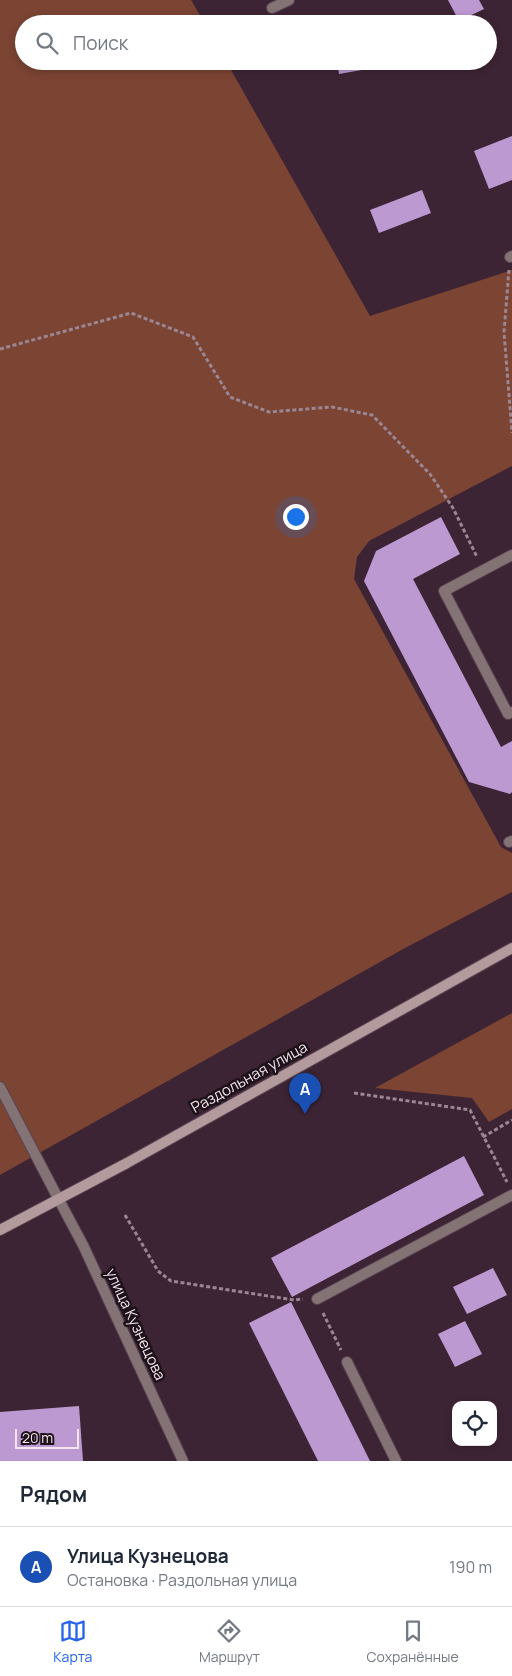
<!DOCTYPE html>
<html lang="ru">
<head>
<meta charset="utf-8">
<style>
  :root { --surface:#fff; --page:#f2f2f3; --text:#1f2937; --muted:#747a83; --line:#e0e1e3; --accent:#2563eb }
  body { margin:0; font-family:Manrope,sans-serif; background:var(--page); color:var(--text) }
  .controls { position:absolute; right:15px; bottom:15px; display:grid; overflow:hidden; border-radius:10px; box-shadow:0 2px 8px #0003 }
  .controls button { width:45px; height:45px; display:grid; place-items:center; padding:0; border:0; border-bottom:1px solid var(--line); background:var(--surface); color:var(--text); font:25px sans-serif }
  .scale { position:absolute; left:15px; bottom:12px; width:64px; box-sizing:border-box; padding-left:5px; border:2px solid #f5e4ee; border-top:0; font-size:14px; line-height:18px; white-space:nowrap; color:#f5e4ee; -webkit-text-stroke:4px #1d1219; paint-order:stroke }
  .you { position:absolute; left:295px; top:516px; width:18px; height:18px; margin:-12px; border:4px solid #fff; border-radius:50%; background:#1a73e8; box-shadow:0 0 0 8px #1a73e833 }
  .badge { display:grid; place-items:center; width:32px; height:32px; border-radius:50%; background:var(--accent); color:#fff; font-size:16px; font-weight:700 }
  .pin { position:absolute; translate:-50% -41px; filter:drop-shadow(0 1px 2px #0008) }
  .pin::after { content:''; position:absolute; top:26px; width:18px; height:15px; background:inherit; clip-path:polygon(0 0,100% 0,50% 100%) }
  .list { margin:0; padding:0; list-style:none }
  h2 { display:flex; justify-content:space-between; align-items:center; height:65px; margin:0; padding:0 20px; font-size:21px }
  h2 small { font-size:16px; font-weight:400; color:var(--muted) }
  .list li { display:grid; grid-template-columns:32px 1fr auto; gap:15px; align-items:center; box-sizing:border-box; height:80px; padding:0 20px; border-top:1px solid var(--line) }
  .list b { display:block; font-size:19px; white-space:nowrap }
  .list p { margin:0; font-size:16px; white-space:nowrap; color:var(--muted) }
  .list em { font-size:16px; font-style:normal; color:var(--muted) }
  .icon { flex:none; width:28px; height:28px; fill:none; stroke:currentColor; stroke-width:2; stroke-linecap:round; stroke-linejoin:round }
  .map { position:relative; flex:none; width:512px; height:1461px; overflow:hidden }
  .search { position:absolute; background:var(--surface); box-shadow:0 2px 8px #0003; left:15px; right:15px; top:15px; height:55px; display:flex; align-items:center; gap:12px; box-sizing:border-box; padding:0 18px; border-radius:28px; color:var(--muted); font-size:19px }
  .sheet { height:145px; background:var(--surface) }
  nav { display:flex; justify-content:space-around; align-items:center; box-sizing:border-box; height:70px; border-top:1px solid var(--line); background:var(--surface); font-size:14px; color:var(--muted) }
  nav a { display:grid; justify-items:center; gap:2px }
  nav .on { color:var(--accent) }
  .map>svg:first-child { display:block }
</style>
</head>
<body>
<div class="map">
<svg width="512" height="1461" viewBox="0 0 512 1461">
  <rect width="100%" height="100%" fill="#3d2434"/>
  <!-- green -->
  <g fill="#7b4433">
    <path d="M0,0H191L205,24H24V61H226L370,316L512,270V466L369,541L357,557L354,579L501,847L512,853V892L405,948L0,1175Z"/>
    <path d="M512,1013V1109L489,1122L472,1098L375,1088Z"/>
  </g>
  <!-- building -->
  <g fill="#bd99d2">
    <path d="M448,0H479L484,9L459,21Z"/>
    <path d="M337,61H372L373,68L339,74Z"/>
    <path d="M512,136V180L489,189L474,151Z"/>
    <path d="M422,190L431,213L379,233L370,210Z"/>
    <path d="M441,517L460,554L413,579L501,747L512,741V792L510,794L469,782L364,581L376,551Z"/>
    <path d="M464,1156L484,1195L292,1297L271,1258Z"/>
    <path d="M493,1268L507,1295L467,1314L453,1287Z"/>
    <path d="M291,1302L370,1461H318L249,1323Z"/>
    <path d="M465,1321L482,1354L455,1367L438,1334Z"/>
    <path d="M79,1406L83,1461H0V1412Z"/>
  </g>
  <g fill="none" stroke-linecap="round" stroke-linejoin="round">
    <!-- service casing -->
    <g stroke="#5a4352" stroke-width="12">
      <g id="service">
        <path d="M512,555L444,591L508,714L512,712"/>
        <path d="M509,842L512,841"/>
        <path d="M0,1087L59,1200"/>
        <path d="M317,1299L512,1195"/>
        <path d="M347,1362L396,1461"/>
      </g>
    </g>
    <!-- minor casing -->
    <g stroke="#5a4352" stroke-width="12">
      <g id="minor">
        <path d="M272,8L289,0"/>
        <path d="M510,257L512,256"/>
        <path d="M59,1200L83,1245L183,1461"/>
      </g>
    </g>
    <!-- secondary casing -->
    <g stroke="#5a4352" stroke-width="12">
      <path id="secondary" d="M0,1230L127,1163L512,948"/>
    </g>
    <!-- path -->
    <g stroke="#9b8693" stroke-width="3" stroke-dasharray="4 2.5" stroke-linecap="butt">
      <path d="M509,270L504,332L512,433"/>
      <path d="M0,349L131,313L193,337L230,397L269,412L332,407L372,415L430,474L453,508L477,557"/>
      <path d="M354,1093L470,1110L507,1182"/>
      <path d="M483,1137L512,1120"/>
      <path d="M125,1215L158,1271L171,1281L294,1300L303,1299"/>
      <path d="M323,1313L341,1350"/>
    </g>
    <!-- service -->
    <use href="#service" stroke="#837375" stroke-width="10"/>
    <!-- minor -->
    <use href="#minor" stroke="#837375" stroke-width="10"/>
    <!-- secondary -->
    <use href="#secondary" stroke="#b39a9d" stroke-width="10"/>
  </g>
  <g text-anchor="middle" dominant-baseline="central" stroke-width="5" stroke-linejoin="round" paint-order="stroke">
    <!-- street labels -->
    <g font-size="15" fill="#f5e4ee" stroke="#1d1219">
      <text transform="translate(249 1077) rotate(-29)">Раздольная улица</text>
      <text transform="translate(136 1324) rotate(65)">улица Кузнецова</text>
    </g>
  </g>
</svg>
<div class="controls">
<button><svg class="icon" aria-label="locate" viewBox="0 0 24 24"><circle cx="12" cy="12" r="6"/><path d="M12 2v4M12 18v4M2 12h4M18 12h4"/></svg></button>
</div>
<div class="scale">20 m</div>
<div class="you"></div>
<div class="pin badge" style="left:305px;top:1114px;background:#1a4fb4">A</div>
<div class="search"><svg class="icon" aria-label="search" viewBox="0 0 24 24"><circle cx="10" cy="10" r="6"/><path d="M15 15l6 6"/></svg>Поиск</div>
</div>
<section class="sheet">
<h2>Рядом<small></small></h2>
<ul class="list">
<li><span class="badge" style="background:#1a4fb4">A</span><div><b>Улица Кузнецова</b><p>Остановка · Раздольная улица</p></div><em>190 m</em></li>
</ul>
</section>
<nav>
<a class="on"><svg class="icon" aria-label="map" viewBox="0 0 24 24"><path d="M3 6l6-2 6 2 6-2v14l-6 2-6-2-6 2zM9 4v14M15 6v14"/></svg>Карта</a>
<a><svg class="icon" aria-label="directions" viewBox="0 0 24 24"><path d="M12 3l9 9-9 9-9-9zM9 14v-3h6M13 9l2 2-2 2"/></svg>Маршрут</a>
<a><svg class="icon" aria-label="saved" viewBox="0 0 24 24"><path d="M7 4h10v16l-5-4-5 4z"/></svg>Сохранённые</a>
</nav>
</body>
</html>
